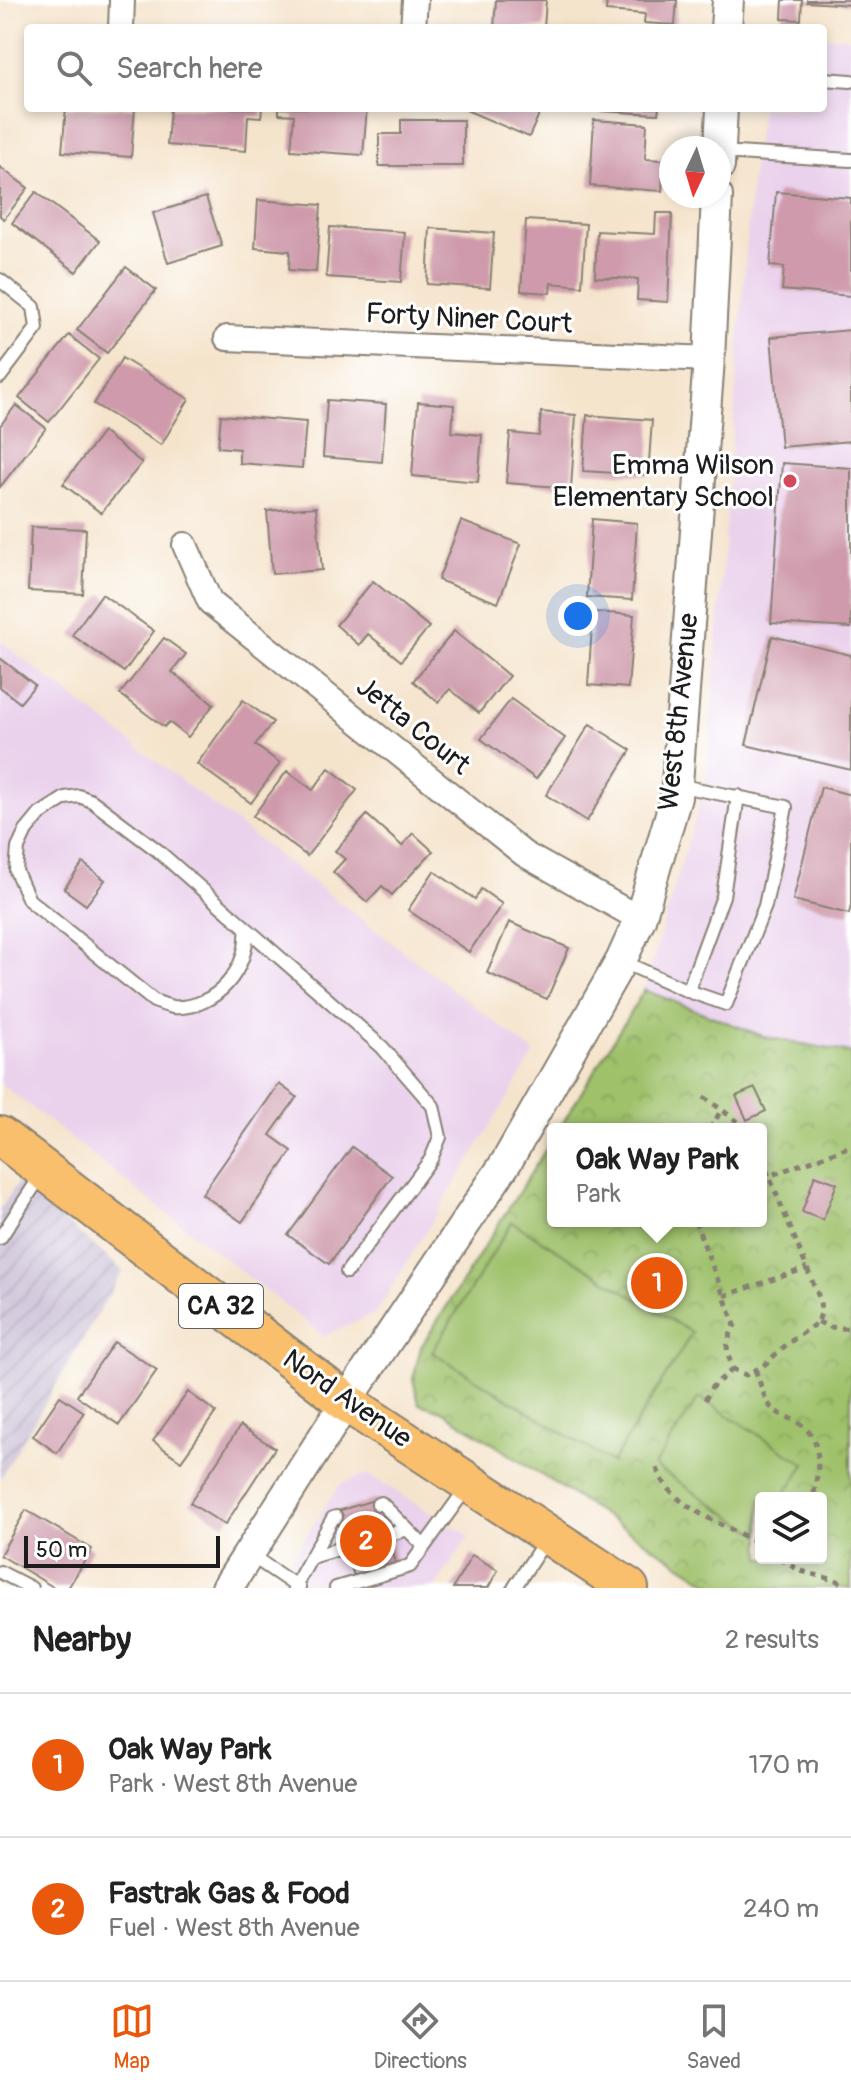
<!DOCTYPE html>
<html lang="en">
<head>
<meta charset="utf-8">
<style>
  :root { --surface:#fff; --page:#f6f6f6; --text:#222; --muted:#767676; --line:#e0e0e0; --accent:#ea580c }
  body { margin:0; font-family:Pangolin,sans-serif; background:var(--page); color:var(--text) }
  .controls { position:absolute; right:24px; bottom:24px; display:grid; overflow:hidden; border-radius:8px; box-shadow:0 4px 12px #0003 }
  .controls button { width:72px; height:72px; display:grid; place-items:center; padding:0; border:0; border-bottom:2px solid var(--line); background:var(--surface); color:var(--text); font:40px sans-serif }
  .compass { position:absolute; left:659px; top:136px; width:72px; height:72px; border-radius:50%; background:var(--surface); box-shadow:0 4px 12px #0003; rotate:184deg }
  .scale { position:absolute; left:24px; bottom:20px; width:196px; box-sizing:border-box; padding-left:8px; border:4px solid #1c1c1c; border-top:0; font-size:22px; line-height:28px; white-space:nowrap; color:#1c1c1c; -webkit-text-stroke:6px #fff; paint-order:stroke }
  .you { position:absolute; left:578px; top:616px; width:28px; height:28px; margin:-20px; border:6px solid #fff; border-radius:50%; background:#1a73e8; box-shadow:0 0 0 12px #1a73e833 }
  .badge { display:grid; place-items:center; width:52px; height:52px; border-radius:50%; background:var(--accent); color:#fff; font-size:26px; font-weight:700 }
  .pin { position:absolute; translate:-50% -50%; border:4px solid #fff; box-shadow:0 2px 8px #0006 }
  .popup { position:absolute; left:547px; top:1123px; width:220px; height:104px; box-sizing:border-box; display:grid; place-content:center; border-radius:8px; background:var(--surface); filter:drop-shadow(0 2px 6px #0005); font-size:26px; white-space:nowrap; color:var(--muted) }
  .popup b { font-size:30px; color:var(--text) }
  .popup::after { content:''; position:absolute; left:50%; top:100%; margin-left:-16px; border:16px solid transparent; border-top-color:var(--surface) }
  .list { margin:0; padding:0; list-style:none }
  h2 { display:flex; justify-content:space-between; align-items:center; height:104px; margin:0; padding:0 32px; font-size:34px }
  h2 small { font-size:26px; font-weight:400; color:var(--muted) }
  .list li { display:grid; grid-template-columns:52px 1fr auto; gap:24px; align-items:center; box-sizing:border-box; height:144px; padding:0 32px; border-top:2px solid var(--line) }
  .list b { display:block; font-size:30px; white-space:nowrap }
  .list p { margin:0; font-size:26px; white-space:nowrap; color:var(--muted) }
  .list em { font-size:26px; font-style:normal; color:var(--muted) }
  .icon { flex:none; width:44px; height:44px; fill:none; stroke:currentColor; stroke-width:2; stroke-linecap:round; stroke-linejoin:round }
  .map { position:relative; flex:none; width:851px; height:1588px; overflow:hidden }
  .search { position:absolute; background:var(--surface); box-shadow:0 4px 12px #0003; left:24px; right:24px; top:24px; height:88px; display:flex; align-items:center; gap:20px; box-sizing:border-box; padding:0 28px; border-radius:8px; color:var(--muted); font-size:30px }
  .sheet { height:392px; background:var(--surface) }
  nav { display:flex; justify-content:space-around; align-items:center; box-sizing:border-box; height:112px; border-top:2px solid var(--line); background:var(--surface); font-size:22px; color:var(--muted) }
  nav a { display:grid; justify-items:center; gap:4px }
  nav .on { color:var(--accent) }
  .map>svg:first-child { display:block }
</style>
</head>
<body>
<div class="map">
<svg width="851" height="1588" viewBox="0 0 851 1588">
  <defs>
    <pattern id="industrial-furrows" width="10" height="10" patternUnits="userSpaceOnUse" patternTransform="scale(2)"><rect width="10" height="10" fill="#cabfd6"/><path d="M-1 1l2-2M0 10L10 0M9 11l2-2" fill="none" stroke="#ada4b7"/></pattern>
    <pattern id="park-crowns" width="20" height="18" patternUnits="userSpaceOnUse" patternTransform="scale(2)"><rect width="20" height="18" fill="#9fc16a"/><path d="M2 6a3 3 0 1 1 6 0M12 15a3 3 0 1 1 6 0" fill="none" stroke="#88a55b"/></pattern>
  </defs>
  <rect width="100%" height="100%" fill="#fff"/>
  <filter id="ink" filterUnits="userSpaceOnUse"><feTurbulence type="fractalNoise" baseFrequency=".0125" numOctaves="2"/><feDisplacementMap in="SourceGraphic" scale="16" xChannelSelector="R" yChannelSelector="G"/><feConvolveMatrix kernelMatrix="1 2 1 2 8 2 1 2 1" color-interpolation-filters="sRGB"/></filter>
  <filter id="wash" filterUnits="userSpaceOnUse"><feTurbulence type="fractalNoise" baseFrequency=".006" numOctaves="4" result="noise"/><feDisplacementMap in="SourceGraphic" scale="32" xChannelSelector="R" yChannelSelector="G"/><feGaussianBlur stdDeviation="1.8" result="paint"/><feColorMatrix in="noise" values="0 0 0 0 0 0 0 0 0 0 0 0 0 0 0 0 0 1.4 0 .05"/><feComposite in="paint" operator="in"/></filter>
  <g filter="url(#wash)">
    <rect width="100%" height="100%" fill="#f5e4cc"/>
    <!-- built -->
    <g fill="#ead1ec">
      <path d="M823,36L851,38V1053L765,1037L644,990L707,778L751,183L761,108H823Z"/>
      <path d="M0,641L535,1053L376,1313L324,1336L0,1083Z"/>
      <path d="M367,1474L469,1536L435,1588H272L340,1484Z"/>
    </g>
    <!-- industrial -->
    <path fill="url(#industrial-furrows)" d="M19,1181L123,1271L0,1479V1210Z"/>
    <!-- park -->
    <path fill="url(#park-crowns)" stroke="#5e6e43" stroke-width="2" fill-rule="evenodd" d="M644,990L765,1037L851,1053V1588H717L442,1411L419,1404L413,1379L421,1347L553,1138V1221H761V1129H559ZM761,1498H821V1558H761Z"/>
    <!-- garden -->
    <g fill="#9fc16a" stroke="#5e6e43" stroke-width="2">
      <path d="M512,1222L692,1333L612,1463L432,1352Z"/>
      <path d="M699,1397L805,1464L782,1498H761L759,1534L654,1466Z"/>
    </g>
    <g id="blocks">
      <!-- building -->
      <g fill="#cf9bac">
        <path d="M496,0H546L544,28H494Z"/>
        <path d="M607,0H677L675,25L644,23L645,14L606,11Z"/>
        <path d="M783,0H802L801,20L782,19Z"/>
        <path d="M807,0H851V5L807,2Z"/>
        <path d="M66,108H135L131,157L62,152Z"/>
        <path d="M170,108H262L261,117L248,116L246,151L167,145Z"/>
        <path d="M279,108H367L363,155L291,150L294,115L279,114Z"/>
        <path d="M467,108H530L540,112L529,137L466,110Z"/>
        <path d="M600,108H659L658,114L600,111Z"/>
        <path d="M401,120H463V166H379V134H401Z"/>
        <path d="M594,120L647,124L645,159L664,160L662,191L590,186Z"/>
        <path d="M0,167L28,188L4,219L0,216Z"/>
        <path d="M36,192L100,241L76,272L12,223Z"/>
        <path d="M776,192L851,198V296L782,290L784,267L770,266Z"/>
        <path d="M206,197L222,246L168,263L153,213Z"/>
        <path d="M258,200L321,205L316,272L289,270L290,251L255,248Z"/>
        <path d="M656,213H672L668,302L637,300L638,279L595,277L597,231L655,234Z"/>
        <path d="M526,220L586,224L582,286L551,283L550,293L521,291Z"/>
        <path d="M330,227L405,232L401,282L326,277Z"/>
        <path d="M430,228L494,233L490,288L427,284Z"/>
        <path d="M126,267L156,290L107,353L77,330Z"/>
        <path d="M851,330V441L781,447L771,337Z"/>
        <path d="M69,335L99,359L49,422L19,398Z"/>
        <path d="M122,358L189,399L161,445L94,404Z"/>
        <path d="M327,400L386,404L382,462L323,457Z"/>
        <path d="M418,402L454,405L452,432L482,435L478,482L412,476Z"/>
        <path d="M16,405L46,428L0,487V426Z"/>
        <path d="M541,412L576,415L571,488L506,483L510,433L539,436Z"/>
        <path d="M221,415L306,422L302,468L239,463V449L218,447Z"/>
        <path d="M587,415L652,420L648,475L583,471Z"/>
        <path d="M103,432L142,463L101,513L63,484Z"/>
        <path d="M782,463L851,468V628L771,623Z"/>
        <path d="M316,507L322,570L272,574L267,511Z"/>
        <path d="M592,519L637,523L632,600L587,597Z"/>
        <path d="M461,521L521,544L498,603L438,580Z"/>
        <path d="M31,527L86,529L83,594L28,591Z"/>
        <path d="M373,581L429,627L401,661L368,634L359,645L336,625Z"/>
        <path d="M102,594L154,631L124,672L72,635Z"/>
        <path d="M593,612L634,615L628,688L588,685Z"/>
        <path d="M454,631L509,676L479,713L450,689L438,702L413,681Z"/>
        <path d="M772,636L851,655V770L746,745Z"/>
        <path d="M164,638L186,654L172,672L214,704L188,737L169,722L164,727L120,694Z"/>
        <path d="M0,658L35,685L20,703L0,687Z"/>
        <path d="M511,699L565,738L536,779L481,739Z"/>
        <path d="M243,700L273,722L255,745L280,763L251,803L197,764Z"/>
        <path d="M590,724L631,750L587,821L546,795Z"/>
        <path d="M329,768L357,790L307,856L253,816L287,771L313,790Z"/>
        <path d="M821,787L851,795V905L849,914L793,900Z"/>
        <path d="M367,815L402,846L413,833L433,851L392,895L382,886L367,902L333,872L345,859L335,851Z"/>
        <path d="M83,863L105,880L86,905L64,889Z"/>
        <path d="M434,871L475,899L481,889L502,904L469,952L408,910Z"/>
        <path d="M509,922L569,948L547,999L487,973Z"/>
        <path d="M279,1084L297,1097L270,1135L292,1151L242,1222L202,1194Z"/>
        <path d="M755,1088L766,1111L747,1120L736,1096Z"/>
        <path d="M352,1147L392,1176L329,1264L288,1235Z"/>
        <path d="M815,1175L837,1183L823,1220L802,1212Z"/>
        <path d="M114,1342L157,1370L119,1425L77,1396Z"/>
        <path d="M188,1392L216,1412L181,1461L153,1441Z"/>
        <path d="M60,1396L84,1412L57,1453L33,1436Z"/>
        <path d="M240,1426L275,1448L225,1525L190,1503Z"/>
        <path d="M377,1499L396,1563L354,1576L335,1512Z"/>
        <path d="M26,1510L92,1549L68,1588H55L0,1555Z"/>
        <path d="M472,1555L498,1570L488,1588H453Z"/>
      </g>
    </g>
  </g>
  <g filter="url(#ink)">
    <use href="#blocks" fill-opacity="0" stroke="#888074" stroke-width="2"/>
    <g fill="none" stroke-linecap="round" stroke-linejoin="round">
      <!-- service casing -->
      <g stroke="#888074" stroke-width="16">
        <g id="service">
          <path d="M823,79L851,81"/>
          <path d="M720,152L851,160"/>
          <path d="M0,280L34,307L37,328L0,377"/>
          <path d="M246,928C250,968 216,1010 173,1007C167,1006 160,1003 154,1001L29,900L16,871L18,848L26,831L40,814L65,798L79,796L92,801L157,850L382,1047L433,1106L440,1137L431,1159L347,1272"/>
          <path d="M621,961L688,991L726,1004L765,906L786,807L677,785"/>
          <path d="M688,991L723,896L738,796"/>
          <path d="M0,1238L42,1174"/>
          <path d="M378,1504L381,1503L424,1546"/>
          <path d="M388,1535L407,1529"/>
          <path d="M249,1554L299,1588"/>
          <path d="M312,1557L345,1547"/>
          <path d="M0,1572L31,1588"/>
          <path d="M294,1588L333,1518L336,1517"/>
          <path d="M336,1588L410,1566L468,1486"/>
          <path d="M514,1588L547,1538"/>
        </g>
      </g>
      <!-- minor casing -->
      <g stroke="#888074" stroke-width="28">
        <g id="minor">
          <path d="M121,28L122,0"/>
          <path d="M413,28L415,0"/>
          <path d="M227,338L709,359"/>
          <path d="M185,545L210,602L524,854L640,919"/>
        </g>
      </g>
      <!-- tertiary casing -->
      <g stroke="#888074" stroke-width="34">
        <g id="tertiary">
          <path d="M726,28L728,0"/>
          <path d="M719,166L722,108"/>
          <path d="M227,1588L346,1402L507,1161L621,961L640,919L676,797L709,359L717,196"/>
        </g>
      </g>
      <!-- primary casing -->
      <g stroke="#888074" stroke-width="42">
        <path id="primary" d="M0,1136L346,1402L629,1588"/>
      </g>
      <!-- path -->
      <g stroke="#888074" stroke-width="5" stroke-dasharray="6 6" stroke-linecap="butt">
        <path d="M704,1097L748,1129"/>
        <path d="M710,1129L722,1109"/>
        <path d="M761,1159L769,1176L851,1146"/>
        <path d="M695,1221L735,1325C725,1345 725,1348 733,1369L746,1375L763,1366L787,1344L818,1322L821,1313L820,1300L769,1176L761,1179"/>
        <path d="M630,1222L645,1225L657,1221"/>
        <path d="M724,1296L807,1268"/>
        <path d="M818,1322L830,1327L851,1329"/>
        <path d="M755,1370C760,1381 763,1396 770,1406C776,1414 789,1417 797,1422C826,1439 818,1471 813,1498"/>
        <path d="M705,1400L712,1387L733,1369"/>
        <path d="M657,1468C672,1511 727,1523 761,1546"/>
        <path d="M753,1541L757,1532"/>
        <path d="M785,1558L783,1561L801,1571L838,1581L847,1588"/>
      </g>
      <!-- service -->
      <use href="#service" stroke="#fff" stroke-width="12"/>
      <!-- minor -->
      <use href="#minor" stroke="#fff" stroke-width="24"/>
      <!-- tertiary -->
      <use href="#tertiary" stroke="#fff" stroke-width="30"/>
      <!-- primary -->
      <use href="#primary" stroke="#f9bf6d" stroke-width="38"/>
    </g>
  </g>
  <!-- markers -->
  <circle fill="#d1495b" stroke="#fff" stroke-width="3" cx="790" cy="481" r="8"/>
  <g text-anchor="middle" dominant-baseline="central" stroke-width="6" stroke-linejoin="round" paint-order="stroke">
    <!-- shield labels -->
    <rect fill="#fff" stroke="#606060" stroke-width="2" x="179" y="1284" width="84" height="44" rx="6"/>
    <g font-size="26" font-weight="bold" fill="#1c1c1c">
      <text x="221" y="1306">CA 32</text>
    </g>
    <!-- street labels -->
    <g font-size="28" fill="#1c1c1c" stroke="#fff">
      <text transform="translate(469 319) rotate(3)">Forty Niner Court</text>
      <text transform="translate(679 712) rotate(-84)">West 8th Avenue</text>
      <text transform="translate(413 726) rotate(39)">Jetta Court</text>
      <text transform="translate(347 1399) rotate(35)">Nord Avenue</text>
    </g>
    <!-- poi labels -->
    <g font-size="28" fill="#1c1c1c" stroke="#fff" text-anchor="end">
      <text x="774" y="465">Emma Wilson<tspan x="774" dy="32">Elementary School</tspan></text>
    </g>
  </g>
</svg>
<div class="controls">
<button><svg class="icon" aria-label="layers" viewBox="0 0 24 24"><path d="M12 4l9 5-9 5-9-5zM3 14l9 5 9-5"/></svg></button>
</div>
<svg class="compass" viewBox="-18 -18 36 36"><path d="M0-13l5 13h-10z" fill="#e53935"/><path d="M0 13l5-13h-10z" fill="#767676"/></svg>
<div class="scale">50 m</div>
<div class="you"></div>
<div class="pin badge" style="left:657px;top:1283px">1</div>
<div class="popup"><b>Oak Way Park</b>Park</div>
<div class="pin badge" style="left:366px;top:1541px">2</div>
<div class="search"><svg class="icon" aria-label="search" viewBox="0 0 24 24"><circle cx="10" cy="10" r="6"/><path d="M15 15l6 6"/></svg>Search here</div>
</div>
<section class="sheet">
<h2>Nearby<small>2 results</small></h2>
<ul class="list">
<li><span class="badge">1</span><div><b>Oak Way Park</b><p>Park · West 8th Avenue</p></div><em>170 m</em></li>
<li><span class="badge">2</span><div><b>Fastrak Gas &amp; Food</b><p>Fuel · West 8th Avenue</p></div><em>240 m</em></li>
</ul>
</section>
<nav>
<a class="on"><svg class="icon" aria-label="map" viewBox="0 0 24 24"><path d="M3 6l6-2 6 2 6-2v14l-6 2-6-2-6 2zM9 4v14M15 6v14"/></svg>Map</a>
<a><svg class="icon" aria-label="directions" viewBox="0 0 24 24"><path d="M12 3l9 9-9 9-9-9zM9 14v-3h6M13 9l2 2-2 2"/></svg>Directions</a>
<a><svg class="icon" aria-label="saved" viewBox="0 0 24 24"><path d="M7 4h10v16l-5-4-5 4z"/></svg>Saved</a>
</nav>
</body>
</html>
